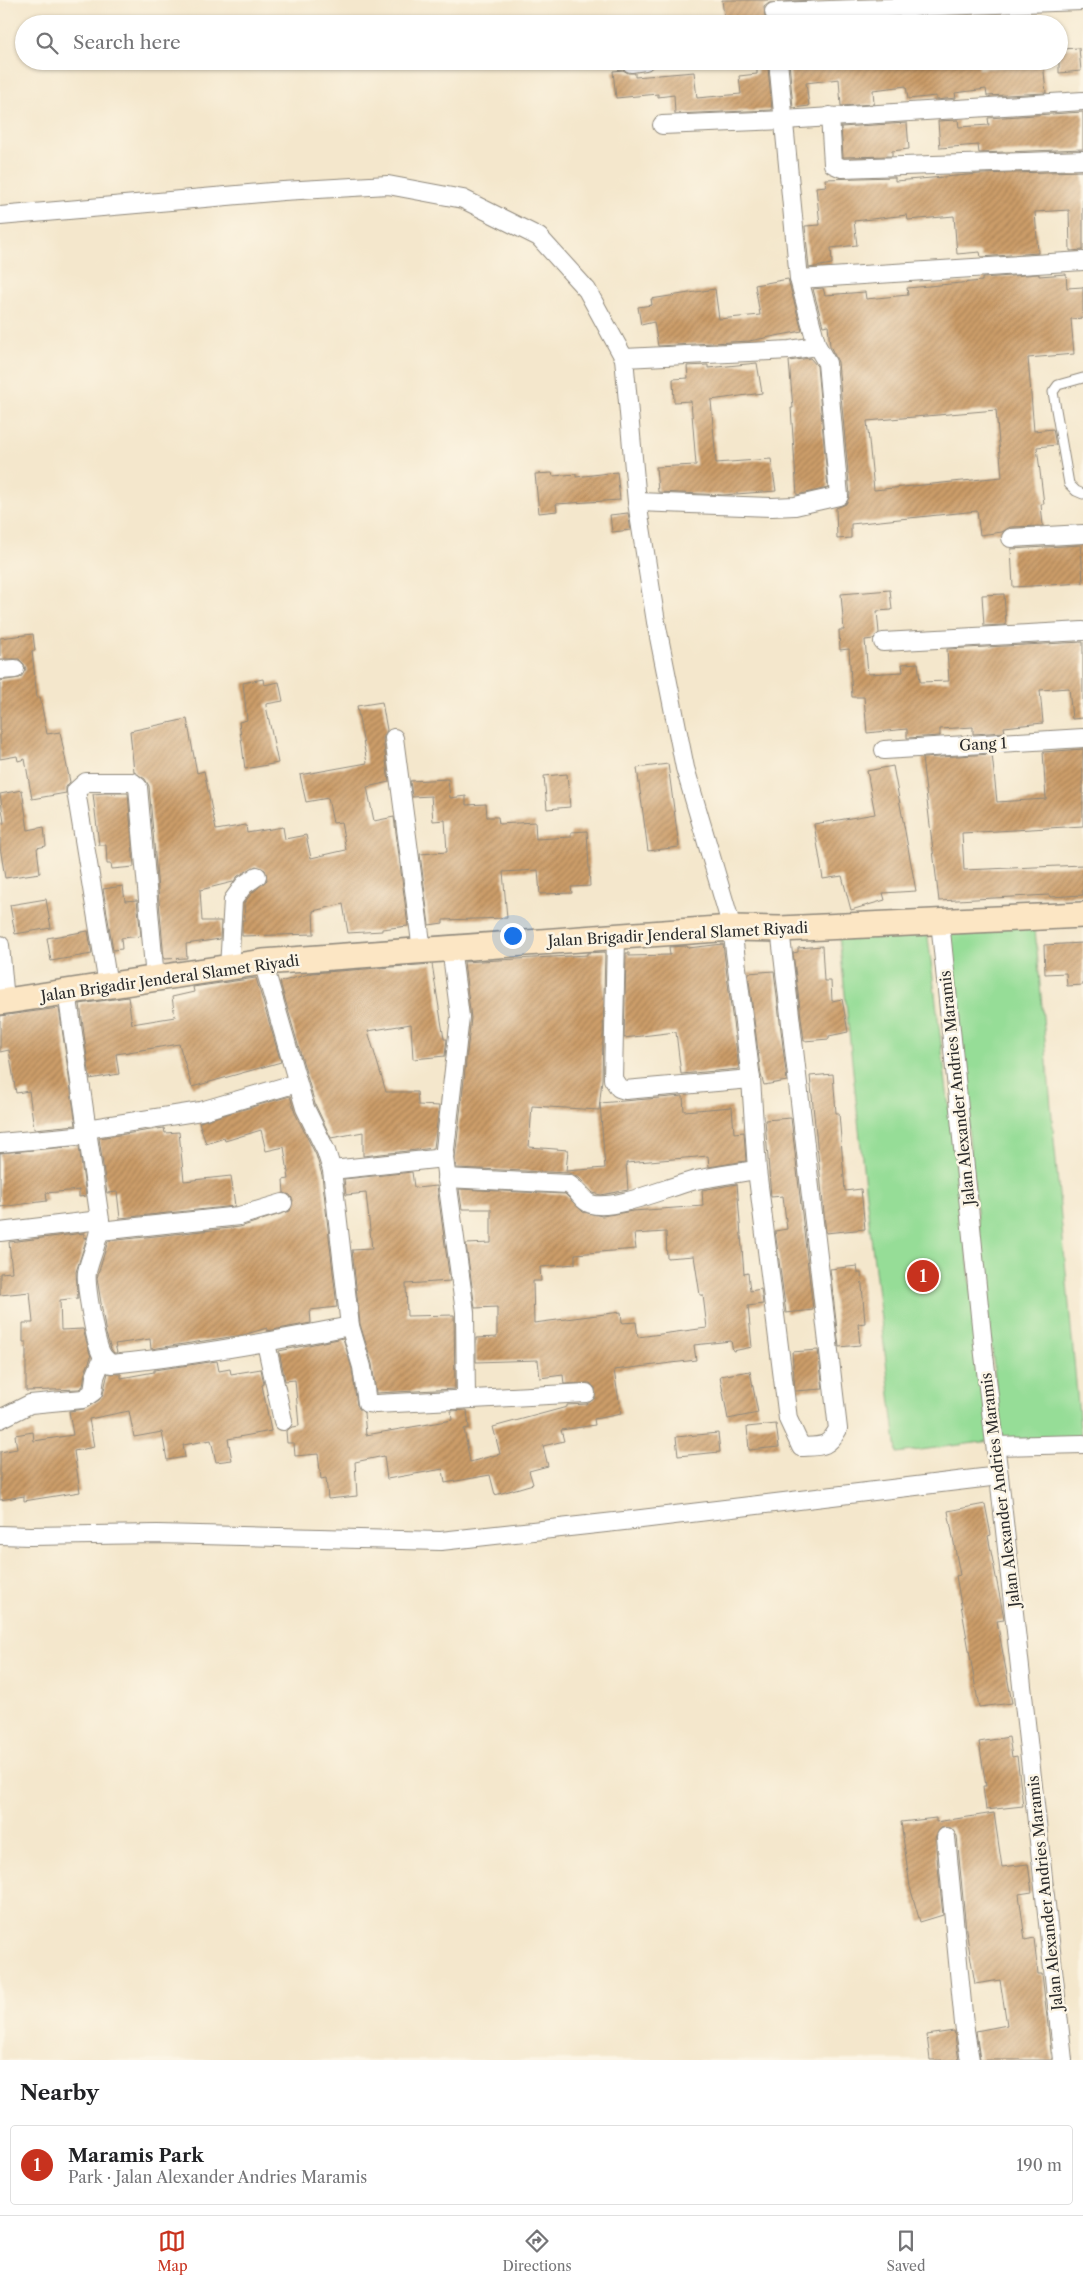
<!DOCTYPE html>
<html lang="en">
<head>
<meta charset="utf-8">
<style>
  :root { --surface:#fff; --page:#f6f6f6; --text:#202124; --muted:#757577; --line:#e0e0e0; --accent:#c8321e }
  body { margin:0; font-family:"Libre Caslon Text",serif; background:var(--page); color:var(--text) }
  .you { position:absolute; left:512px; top:935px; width:18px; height:18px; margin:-12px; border:4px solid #fff; border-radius:50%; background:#1a73e8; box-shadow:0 0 0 8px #1a73e833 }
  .badge { display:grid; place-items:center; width:32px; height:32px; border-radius:50%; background:var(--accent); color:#fff; font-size:16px; font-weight:700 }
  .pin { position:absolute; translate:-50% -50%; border:2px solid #fff; box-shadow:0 1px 5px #0006 }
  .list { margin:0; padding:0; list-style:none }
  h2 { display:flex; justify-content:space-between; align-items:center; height:65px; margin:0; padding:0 20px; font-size:21px }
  h2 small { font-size:16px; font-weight:400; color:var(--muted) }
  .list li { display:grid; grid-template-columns:32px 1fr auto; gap:15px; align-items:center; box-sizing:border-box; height:80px; margin:0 10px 10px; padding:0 10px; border:1px solid var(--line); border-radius:5px }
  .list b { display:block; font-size:19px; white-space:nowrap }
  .list p { margin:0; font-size:16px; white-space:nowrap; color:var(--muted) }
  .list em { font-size:16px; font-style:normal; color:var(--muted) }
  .icon { flex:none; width:28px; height:28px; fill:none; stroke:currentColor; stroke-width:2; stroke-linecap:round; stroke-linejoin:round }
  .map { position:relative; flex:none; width:1083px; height:2060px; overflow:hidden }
  .search { position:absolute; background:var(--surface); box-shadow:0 1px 4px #0004; left:15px; right:15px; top:15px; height:55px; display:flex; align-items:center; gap:12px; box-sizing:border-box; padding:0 18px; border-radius:28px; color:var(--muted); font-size:19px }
  .sheet { height:155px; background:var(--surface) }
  nav { display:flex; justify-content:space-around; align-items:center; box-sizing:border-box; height:70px; border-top:1px solid var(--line); background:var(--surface); font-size:14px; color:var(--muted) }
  nav a { display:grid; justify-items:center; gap:2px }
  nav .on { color:var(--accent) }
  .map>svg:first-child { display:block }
</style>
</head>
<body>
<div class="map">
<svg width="1083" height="2060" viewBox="0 0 1083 2060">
  <defs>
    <pattern id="building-hatch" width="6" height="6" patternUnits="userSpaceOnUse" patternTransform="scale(1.25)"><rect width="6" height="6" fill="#cc9d69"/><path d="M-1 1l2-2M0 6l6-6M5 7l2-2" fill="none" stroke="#a68057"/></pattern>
  </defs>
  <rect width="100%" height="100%" fill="#fcf5e5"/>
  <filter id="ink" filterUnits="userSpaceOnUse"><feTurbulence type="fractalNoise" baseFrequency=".02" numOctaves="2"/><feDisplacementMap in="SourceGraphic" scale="10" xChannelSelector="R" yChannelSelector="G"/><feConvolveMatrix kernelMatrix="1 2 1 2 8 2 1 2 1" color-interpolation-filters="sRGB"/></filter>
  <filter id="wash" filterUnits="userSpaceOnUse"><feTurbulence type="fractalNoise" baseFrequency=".0096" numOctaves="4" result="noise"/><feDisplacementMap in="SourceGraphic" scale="20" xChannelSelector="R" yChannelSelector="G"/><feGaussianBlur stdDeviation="1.12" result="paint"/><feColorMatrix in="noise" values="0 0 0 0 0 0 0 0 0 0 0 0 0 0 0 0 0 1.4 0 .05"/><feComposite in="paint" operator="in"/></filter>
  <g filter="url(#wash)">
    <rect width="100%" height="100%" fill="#f4e7cc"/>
    <!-- park -->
    <g fill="#96dd97" stroke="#608461">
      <path d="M1034,918L1081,1438L1002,1443L946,923Z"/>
      <path d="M927,929L990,1441L897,1453L865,1187L839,936Z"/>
    </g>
    <g id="blocks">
      <!-- building -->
      <g fill="url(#building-hatch)" fill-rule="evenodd">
        <path d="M722,0H812L769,3L764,7L765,17L774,23L833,21V24H725Z"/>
        <path d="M1079,48L1081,71L1059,73V49Z"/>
        <path d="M789,61H904V64L935,61H978L979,69L1015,66V61H1043L1046,93L987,96L986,89L955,93L956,98L936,100V96L908,99L906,86L873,90L874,104L841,106L839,79L806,83L809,106L793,108Z"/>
        <path d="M768,68L772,110L675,114L674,95L658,97V94L616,98L613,71L623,70L628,73H635V77L694,72L697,98L741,94L739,76L757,74V69Z"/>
        <path d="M1083,112V149L979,153L978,145L940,148L938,121L958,120L959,127L989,125L988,118Z"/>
        <path d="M907,123L909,149L892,151V156L843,157L841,127Z"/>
        <path d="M1083,171V250L1070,251L1069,210L1035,212L1038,253L981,257L980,252L957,254L954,216L908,220L907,215L854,221L857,245L831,248L832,264L809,268L805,226L820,225L816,187L826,186L825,179L895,177V181L980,174Z"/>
        <path d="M1039,274V276L1066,274L1067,288L1083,287V318L1071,319L1074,354L1028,358L1034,431L1053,429L1056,445L1037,447L1044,504H1041L1043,526L1010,527L1002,532L980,535L977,511L851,524V538L837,539L836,508L846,504L850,495L838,362L830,346L828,325L823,326L813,289L823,288L825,295L865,292L866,299L908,295L907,288L982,281V278ZM996,410L1002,477L874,490L867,421Z"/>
        <path d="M788,279L802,331L749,341L658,346L654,322L641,325L638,307L652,305L651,299L715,289L719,319L760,315L755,285Z"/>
        <path d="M810,358L817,366L828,488L797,495L791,408H793L789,361Z"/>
        <path d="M757,363L762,393L711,400L716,463L771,459L776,491L723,495L658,492L656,467L696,465L691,401L674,402L673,379L688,378L687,366L708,365V368Z"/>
        <path d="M617,472L620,500L556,504L557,511L539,513L535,474L552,473L553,476L576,474V477Z"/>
        <path d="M628,513L631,530L612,532L610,515Z"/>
        <path d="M1081,545L1083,583L1013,587L1011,549Z"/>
        <path d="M890,590L892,610L877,611L879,633L873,639L865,640L868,674L903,672L902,664L918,663L920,682L949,681L947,649L1083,642V718L1072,719L1069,688L1040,690L1043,723L1004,727L1005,732L973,734V727L940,729V736L907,738V729L867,733L864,697H852L849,649L840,650L839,630H844L841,594Z"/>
        <path d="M1004,594L1006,625L984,626L982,595Z"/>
        <path d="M33,634L35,651H32L37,698L40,697L47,734L60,732L70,782L66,787V793L32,799L25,759L18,761L17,756L0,759V681L20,678L26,669L24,664L19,659H0V638Z"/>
        <path d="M263,679L264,685L279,682L283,701L266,704V706L278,763L245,769L239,722L247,720L243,683Z"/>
        <path d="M382,702L387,730L383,739L389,782L367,787L374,821L394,817L408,926L382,929V931L348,933L343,904L313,911L314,934L242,936V920H245L244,903L252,893L267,880L265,870L256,866L238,876L233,882L200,890L202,921H221L220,939L186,944L187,958L164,959L149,786L145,779L134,772L130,731L187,719L197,773L204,771L216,830L246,825L247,833L283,827L285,839L306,835L311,858L346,850L341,822L333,823L328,798L306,802L300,775L367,763L357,706Z"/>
        <path d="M1083,749V826L962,833L964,870L1083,865V895L1050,897L1049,895L939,901L922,758L992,754L997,802L1046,799L1043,752Z"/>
        <path d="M668,764L679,847L648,851L637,768Z"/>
        <path d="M893,766L916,891L883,893L885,900L851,910L842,876L823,879L814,824L875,814L867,771Z"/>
        <path d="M567,774L570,807L547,809L544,776Z"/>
        <path d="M448,779L450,798L466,796V805L486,804L487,817H498L499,824L535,822L536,839L571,837V832L587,831L590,886L571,887L572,893L540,894L538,870L503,872L507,918L443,920V923L429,925L420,854L447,852L445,820L433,821L431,796L412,797L410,781Z"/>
        <path d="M22,790L28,830L44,827L46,846L37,848L40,873L5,878L0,847V824L4,823L0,794Z"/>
        <path d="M105,793H128L134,867L112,869L111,864H107L106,845H99L93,794Z"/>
        <path d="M123,886L125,901L137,900L141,936L121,938L122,949L113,950L103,889Z"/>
        <path d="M46,899L51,928L15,934L10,905Z"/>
        <path d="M88,931L92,954L51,961L47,938Z"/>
        <path d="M1083,943V985L1067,986L1066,973L1045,974L1044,945Z"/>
        <path d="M723,944L739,1069L681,1074L676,1032L624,1038L626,953H629V956L670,955L669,947L687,946L688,948Z"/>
        <path d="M822,946L824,981H831L832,1001L842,999L848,1032L829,1036V1039L804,1041L793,953L798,952V948Z"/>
        <path d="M605,952L602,1079L599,1110L532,1106L529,1147L568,1150L566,1171L605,1168L600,1103L683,1096L684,1111L732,1107L734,1133L744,1132L746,1161L709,1167L708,1156L626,1163L628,1190L601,1195L593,1193L579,1178L569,1173L456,1168L455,1158L471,1018L464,962L587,955V953Z"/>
        <path d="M432,964L444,1039H447L445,1056L413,1059L411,1024L368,1031L386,1092H417L418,1105L439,1106L434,1148L363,1156V1132L331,1138L315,1104L280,982L312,973Z"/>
        <path d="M774,971L787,1081L764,1085L761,1075L748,973Z"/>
        <path d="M256,978L281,1062L192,1087L179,1044L116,1054L119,1074L90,1079L80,1004L128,997L132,1024L175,1017L172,997L194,992L193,987Z"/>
        <path d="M59,1008L76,1125L34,1129L29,1091L16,1093L9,1050L0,1052V1016Z"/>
        <path d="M833,1074L836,1113H839L845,1191L861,1189L865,1229L826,1233L810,1076Z"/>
        <path d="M290,1096L295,1113L316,1155L322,1175L337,1307L310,1310L311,1323L267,1331V1328L243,1335L151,1349L150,1339L115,1344L117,1353H114L111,1349L106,1334L97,1278L108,1241L240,1227L290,1211L293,1200L290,1195L284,1193L283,1180L289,1179L284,1147L266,1151L261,1130L225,1141L224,1138L206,1144L199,1122Z"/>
        <path d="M791,1118L813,1310L786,1313L775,1231L787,1229L783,1196L771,1197L765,1120Z"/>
        <path d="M164,1128L165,1133L179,1132L184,1181L231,1176L235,1206L120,1218L117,1192L107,1193L99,1138Z"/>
        <path d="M79,1146L86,1196L79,1197V1190L46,1193L47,1201L0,1207V1153Z"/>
        <path d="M412,1172L414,1187H416V1188L437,1186L450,1281L406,1284L407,1316L454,1315L455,1389L376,1393L372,1364L360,1324L352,1250L372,1249L366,1193L346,1195L344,1179Z"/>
        <path d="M737,1184L744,1274L748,1273L750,1291L761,1289L763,1304L748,1306L752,1347L733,1351L731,1341L694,1345L696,1360L614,1370L621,1414L594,1419L595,1425L561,1430L564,1441L543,1446L548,1466L529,1471L533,1484L495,1495L490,1475L445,1483L443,1469L387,1479L384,1456L355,1462L357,1496L328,1499L326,1478L321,1479L318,1454L295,1456L294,1443H287L286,1431L292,1427L299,1426L295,1380L285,1381L279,1351L343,1338L352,1369L357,1405L364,1413L366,1435L452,1420L451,1411L467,1410L469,1428L464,1429L470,1462L500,1454L493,1427L567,1407V1405L587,1404L595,1398V1388L590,1383L564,1384L563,1375L540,1378L538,1360L476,1362V1338L497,1337V1307L475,1308L466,1244L491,1243V1209H462L459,1189L565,1194L583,1212L602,1216L633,1211L703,1206L702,1190ZM666,1232L667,1258L694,1256L700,1295H703L707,1328L638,1337L636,1322L622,1323L621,1312L534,1323L533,1281H541L540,1267L575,1264V1254L636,1249L634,1234Z"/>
        <path d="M84,1233V1238L87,1237L76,1272L78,1298L60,1300L61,1330L83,1329L91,1357L85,1373L83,1386L79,1389L26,1391V1342H23V1323H33L30,1292L0,1295V1273L12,1272L9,1242Z"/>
        <path d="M857,1266L858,1273H861L865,1323L858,1324L860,1345L839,1347L830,1269Z"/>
        <path d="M818,1350L823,1389L795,1391L792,1352Z"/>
        <path d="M217,1361L219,1371L230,1369L231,1374L261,1369L264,1384L262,1385L271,1431L228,1439L232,1460L216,1462L211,1440L183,1445L185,1457L167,1460L162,1432L134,1437L129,1411L89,1419L94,1447L74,1451L80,1492L24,1501V1496L0,1500V1452L17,1449L15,1435L33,1432L34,1441L73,1435L69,1411L84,1409L99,1400L103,1394L108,1373L121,1374V1378L154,1372V1370Z"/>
        <path d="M750,1371L758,1413L728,1419L720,1376Z"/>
        <path d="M776,1424L779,1447L749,1450L747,1427Z"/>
        <path d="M718,1433L720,1452L678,1456L676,1437Z"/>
        <path d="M985,1504L991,1535L988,1536L1003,1613L1004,1620L997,1621L1012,1703L979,1707L956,1576L960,1575L948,1511Z"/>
        <path d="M1009,1737L1012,1757L1017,1756L1023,1806L986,1810L983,1786H986L979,1742Z"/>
        <path d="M994,1813L1002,1867L1028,1864L1032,1892L1019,1894L1025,1940L1034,1938L1038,1974H1042L1052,2060H980L976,2031L1007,2025L1000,1980L975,1984L966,1930L957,1836L951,1828H940L935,1838L943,1915L920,1922L910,1887L901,1822L936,1818V1822Z"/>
        <path d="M954,2031L959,2060H930L927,2035Z"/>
      </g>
    </g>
  </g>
  <g filter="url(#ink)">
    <use href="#blocks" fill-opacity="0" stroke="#90897c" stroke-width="1"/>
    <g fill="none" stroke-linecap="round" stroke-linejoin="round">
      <!-- lane casing -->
      <g stroke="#90897c" stroke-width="11">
        <path id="lane" d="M1083,378L1058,385L1053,392L1069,484L1076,491L1083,494"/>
      </g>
      <!-- street casing -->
      <g stroke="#90897c" stroke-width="20">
        <g id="street">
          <path d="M774,12L1083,1"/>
          <path d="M631,63L645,61"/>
          <path d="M830,116L833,164L842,168L1083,160"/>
          <path d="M662,125L784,120L1083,101"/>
          <path d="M0,216L283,191L388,185L463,199L539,237L587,290L624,358L637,502L656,622L685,768L732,928L751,1079L757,1170L788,1419L801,1447C821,1446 828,1448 838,1429L780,929"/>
          <path d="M799,279L1083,261"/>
          <path d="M624,358L790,350L817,346"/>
          <path d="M637,502L772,507L795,506L839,496L827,363L817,346L799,279L778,61"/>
          <path d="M1011,538L1083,534"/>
          <path d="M883,642L1083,631"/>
          <path d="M0,670L15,669"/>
          <path d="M394,738L422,950"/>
          <path d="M884,750L1083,738"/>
          <path d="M940,921L984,1355L999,1476L1063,2060"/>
          <path d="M616,936L613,1079L619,1088L625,1090L648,1088L751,1079"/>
          <path d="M0,945L5,1001"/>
          <path d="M451,947L460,1017L444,1158L465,1312L466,1399"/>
          <path d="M263,962L305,1108L326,1151L332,1170L350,1326L362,1367L367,1403L376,1404L586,1393"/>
          <path d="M229,968L233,900L244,885L257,876"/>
          <path d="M108,985L76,791L86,782H132L138,787L155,979"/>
          <path d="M67,992L100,1220C100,1239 91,1254 87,1272C85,1284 95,1341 101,1353C103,1357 107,1361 111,1364C193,1356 270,1342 350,1326"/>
          <path d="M86,1129L201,1111L297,1083"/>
          <path d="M0,1143L87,1135"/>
          <path d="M332,1170L444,1158"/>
          <path d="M446,1178L568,1184C578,1189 581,1201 591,1204C615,1211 670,1186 696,1180C716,1176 736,1173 757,1170"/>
          <path d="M100,1231L239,1216L283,1203"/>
          <path d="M0,1232L100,1220"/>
          <path d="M266,1343L283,1421"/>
          <path d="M0,1419L30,1404L83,1399L93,1392L95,1377L103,1357"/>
          <path d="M996,1446L1083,1444"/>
          <path d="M0,1535L30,1536L157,1534L441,1541L633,1520L999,1476"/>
          <path d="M946,1837L964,2024L970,2060"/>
        </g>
      </g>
      <!-- secondary casing -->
      <g stroke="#90897c" stroke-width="28">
        <path id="secondary" d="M0,1002L263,962L732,928L780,929L1083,915"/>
      </g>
      <!-- lane -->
      <use href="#lane" stroke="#fff" stroke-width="9"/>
      <!-- street -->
      <use href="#street" stroke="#fff" stroke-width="18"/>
      <!-- secondary -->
      <use href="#secondary" stroke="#fce6c4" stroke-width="25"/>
    </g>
  </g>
  <g text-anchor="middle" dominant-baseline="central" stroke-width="5" stroke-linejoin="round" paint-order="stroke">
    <!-- street labels -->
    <g font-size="15" fill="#2b2b2b" stroke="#fcf5e5">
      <text transform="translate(983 744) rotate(-3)">Gang 1</text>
      <text transform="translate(678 934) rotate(-3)">Jalan Brigadir Jenderal Slamet Riyadi</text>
      <text transform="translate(170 978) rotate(-8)">Jalan Brigadir Jenderal Slamet Riyadi</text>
      <text transform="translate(957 1088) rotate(-96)">Jalan Alexander Andries Maramis</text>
      <text transform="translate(1000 1490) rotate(-97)">Jalan Alexander Andries Maramis</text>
      <text transform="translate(1045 1893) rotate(-96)">Jalan Alexander Andries Maramis</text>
    </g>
  </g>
</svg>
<div class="you"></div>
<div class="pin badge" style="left:923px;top:1276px">1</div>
<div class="search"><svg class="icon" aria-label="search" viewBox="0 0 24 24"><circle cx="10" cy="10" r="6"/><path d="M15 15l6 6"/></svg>Search here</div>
</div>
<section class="sheet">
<h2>Nearby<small></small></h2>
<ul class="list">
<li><span class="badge">1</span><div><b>Maramis Park</b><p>Park · Jalan Alexander Andries Maramis</p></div><em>190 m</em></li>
</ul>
</section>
<nav>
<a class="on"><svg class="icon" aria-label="map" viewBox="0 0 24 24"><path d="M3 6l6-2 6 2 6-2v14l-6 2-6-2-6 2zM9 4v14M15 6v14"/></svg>Map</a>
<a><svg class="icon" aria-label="directions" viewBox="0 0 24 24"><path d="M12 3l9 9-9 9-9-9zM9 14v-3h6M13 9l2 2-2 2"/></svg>Directions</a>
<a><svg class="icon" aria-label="saved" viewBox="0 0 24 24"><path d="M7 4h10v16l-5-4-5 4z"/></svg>Saved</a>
</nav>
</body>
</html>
